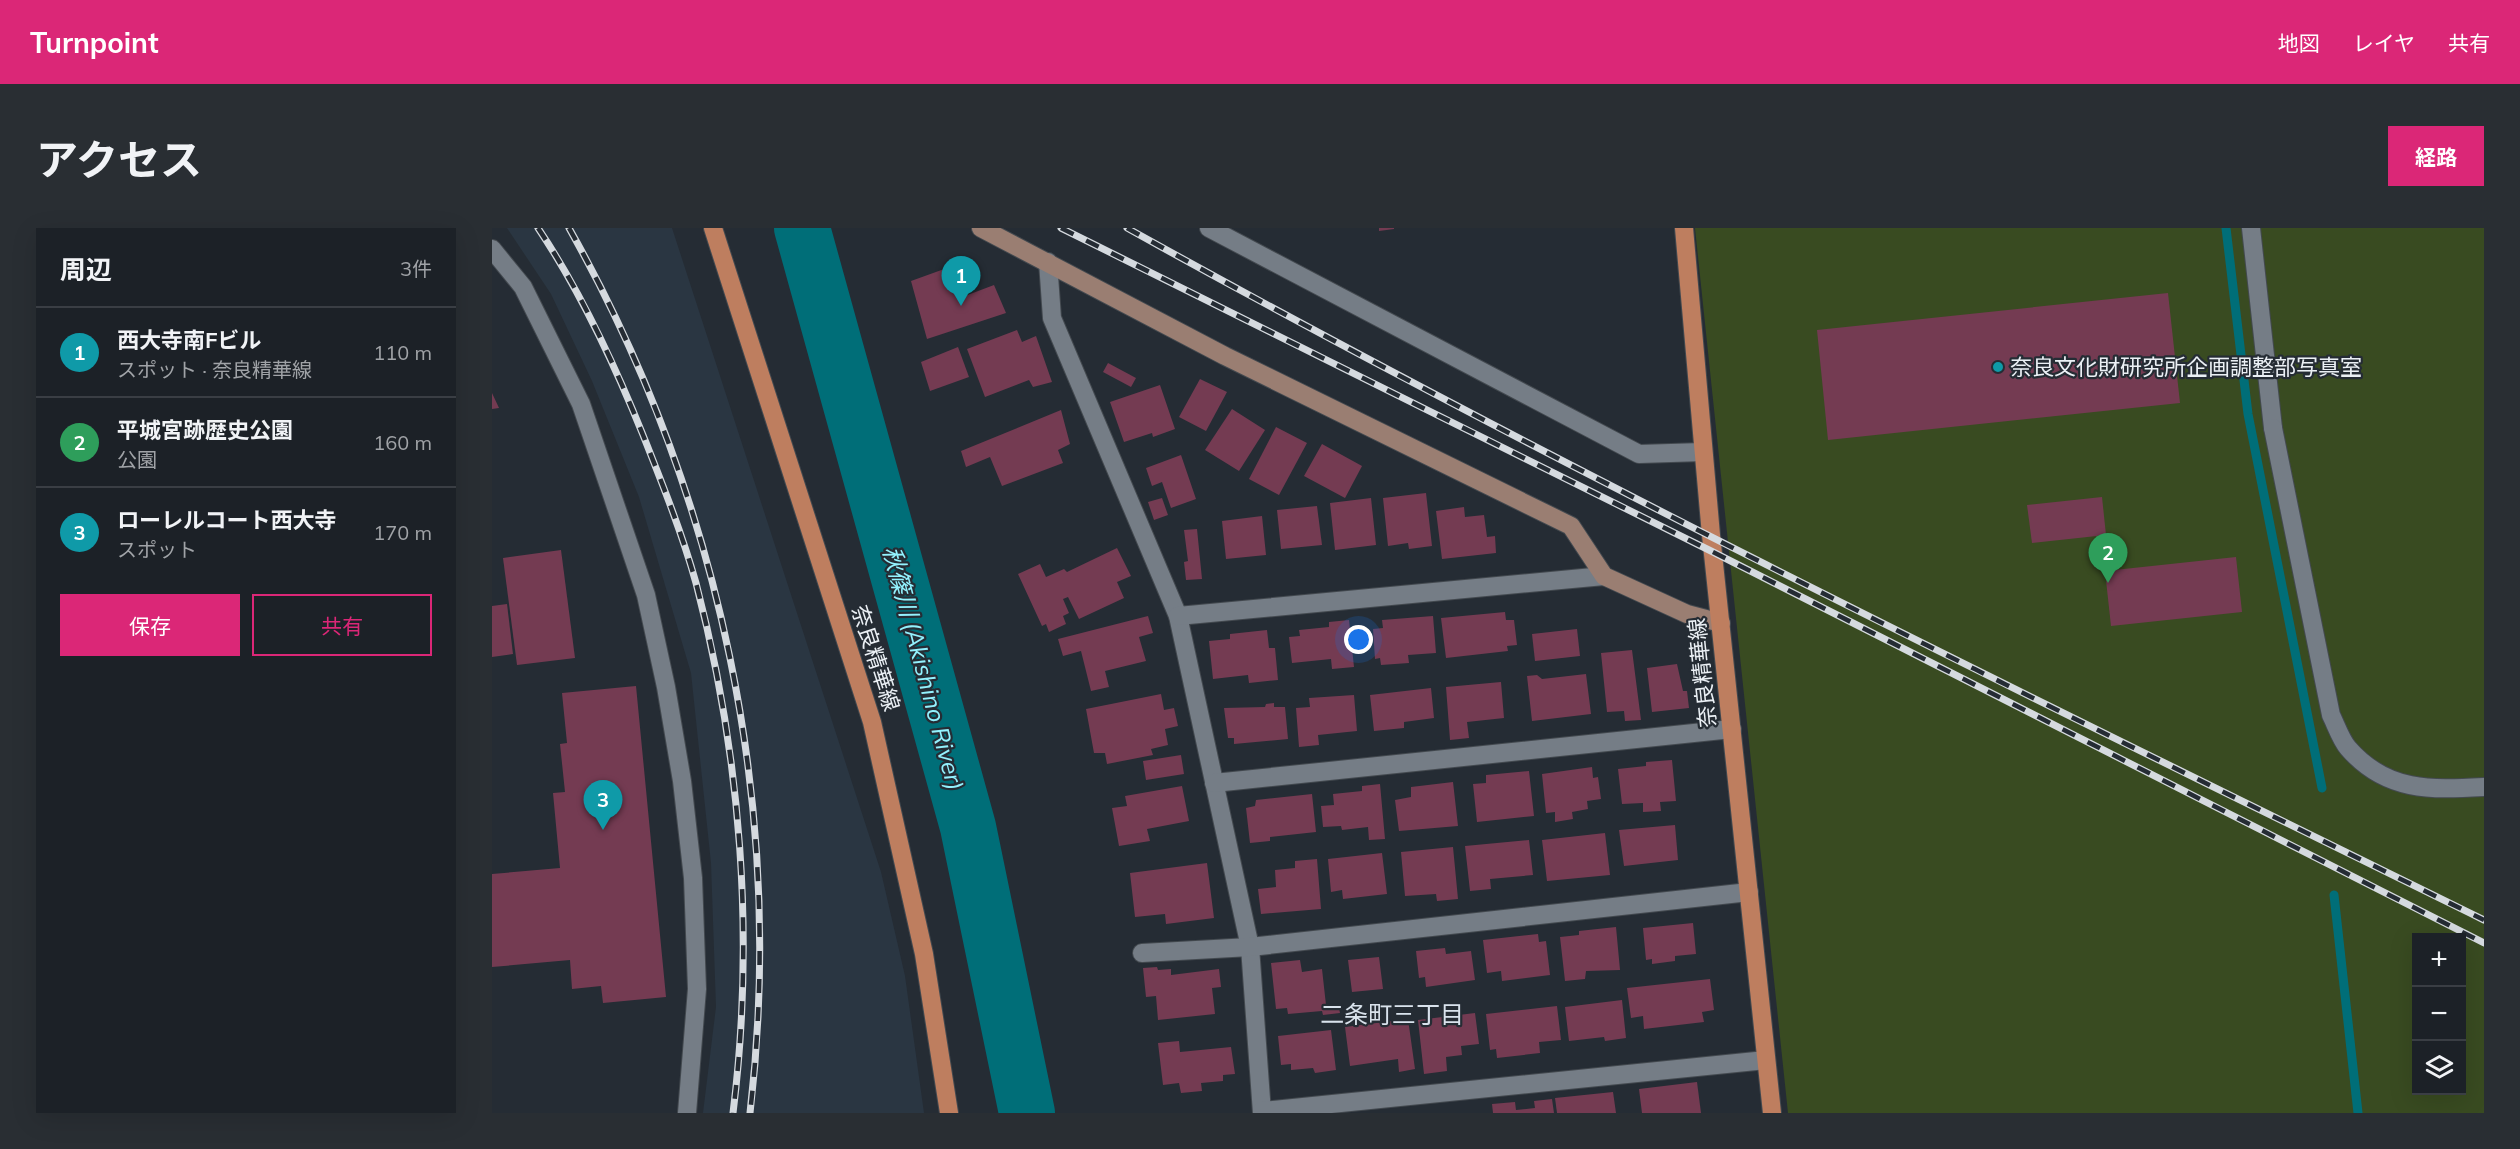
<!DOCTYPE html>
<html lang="ja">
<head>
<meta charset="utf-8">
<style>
  :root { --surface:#1c2127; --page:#292e33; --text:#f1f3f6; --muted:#a0a3a7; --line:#3a3e44; --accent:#db2777 }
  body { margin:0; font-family:Mulish,"Noto Sans JP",sans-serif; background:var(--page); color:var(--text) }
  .controls { position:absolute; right:18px; bottom:18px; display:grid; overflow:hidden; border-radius:0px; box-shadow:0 6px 24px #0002 }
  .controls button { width:54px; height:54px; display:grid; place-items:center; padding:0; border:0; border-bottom:2px solid var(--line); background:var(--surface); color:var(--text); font:30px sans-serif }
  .you { position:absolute; left:867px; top:412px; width:21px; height:21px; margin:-15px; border:4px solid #fff; border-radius:50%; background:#1a73e8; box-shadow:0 0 0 9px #1a73e833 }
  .badge { display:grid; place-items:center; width:39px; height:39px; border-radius:50%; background:var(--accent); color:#fff; font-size:20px; font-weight:700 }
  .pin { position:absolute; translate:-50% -50px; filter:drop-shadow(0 2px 3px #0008) }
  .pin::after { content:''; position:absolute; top:32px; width:21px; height:18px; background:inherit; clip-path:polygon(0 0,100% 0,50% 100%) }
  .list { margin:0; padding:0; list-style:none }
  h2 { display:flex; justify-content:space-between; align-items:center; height:78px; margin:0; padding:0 24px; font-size:26px }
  h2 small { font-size:20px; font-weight:400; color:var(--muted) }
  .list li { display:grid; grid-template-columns:39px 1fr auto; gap:18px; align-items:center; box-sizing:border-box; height:90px; padding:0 24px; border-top:2px solid var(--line) }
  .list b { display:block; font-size:22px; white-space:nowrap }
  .list p { margin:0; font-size:20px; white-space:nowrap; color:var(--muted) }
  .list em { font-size:20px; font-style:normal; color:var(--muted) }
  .actions { display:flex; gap:12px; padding:18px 24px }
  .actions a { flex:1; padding:14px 0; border:2px solid var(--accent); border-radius:0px; text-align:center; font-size:21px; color:var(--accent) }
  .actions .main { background:var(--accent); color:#fff }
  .icon { flex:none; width:33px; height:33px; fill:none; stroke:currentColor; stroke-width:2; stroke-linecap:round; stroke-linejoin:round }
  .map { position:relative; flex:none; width:1992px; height:885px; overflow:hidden; border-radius:0px }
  header { display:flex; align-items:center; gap:36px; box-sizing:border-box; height:84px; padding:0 30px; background:var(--accent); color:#fff }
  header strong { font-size:28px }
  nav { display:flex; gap:33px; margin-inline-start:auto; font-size:21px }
  .intro { display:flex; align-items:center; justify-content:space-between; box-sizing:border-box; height:144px; padding:0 36px }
  h1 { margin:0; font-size:42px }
  .button { padding:15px 27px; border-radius:0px; background:var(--accent); color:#fff; font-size:21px; font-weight:700 }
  main { display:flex; gap:36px; padding:0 36px }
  aside { flex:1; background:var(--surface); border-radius:0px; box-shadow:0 6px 24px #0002 }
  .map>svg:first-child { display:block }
</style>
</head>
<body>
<header>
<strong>Turnpoint</strong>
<nav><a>地図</a><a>レイヤ</a><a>共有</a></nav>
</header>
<div class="intro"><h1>アクセス</h1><a class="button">経路</a></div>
<main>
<aside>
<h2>周辺<small>3件</small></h2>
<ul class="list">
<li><span class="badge" style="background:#0f9aa8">1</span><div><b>西大寺南Fビル</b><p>スポット · 奈良精華線</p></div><em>110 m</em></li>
<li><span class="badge" style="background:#2e9e5b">2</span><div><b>平城宮跡歴史公園</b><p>公園</p></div><em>160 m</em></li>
<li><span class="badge" style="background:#0f9aa8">3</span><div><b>ローレルコート西大寺</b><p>スポット</p></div><em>170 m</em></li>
</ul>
<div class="actions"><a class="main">保存</a><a>共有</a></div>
</aside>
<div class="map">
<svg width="1992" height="885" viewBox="0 0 1992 885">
  <rect width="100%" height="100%" fill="#252c34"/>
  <!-- built -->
  <path fill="#2a3642" d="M15,0H180L389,644L413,748L432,885H211L224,779L219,635L199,445L147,269L100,153L59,66Z"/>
  <!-- green -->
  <path fill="#394b21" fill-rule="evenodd" d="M1203,0H1992V885H1296ZM1924,710H1970V862H1924Z"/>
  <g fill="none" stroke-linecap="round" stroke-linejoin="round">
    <!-- stream -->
    <g stroke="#006e78" stroke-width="9">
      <path d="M1734,0L1756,186L1830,560"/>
      <path d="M1842,667L1866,885"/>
    </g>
    <!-- river -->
    <path stroke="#006e78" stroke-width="56" d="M310,0L476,599L535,885"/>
  </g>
  <!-- building -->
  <g fill="#743b52">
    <path d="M887,0H902V1L887,3Z"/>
    <path d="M455,40L465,71L502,57L514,85L435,111L419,53Z"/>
    <path d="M1676,65L1688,175L1336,212L1325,102Z"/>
    <path d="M525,102L530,114L544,108L560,154L541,159L537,152L493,169L475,121Z"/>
    <path d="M466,119L477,149L438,163L429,134Z"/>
    <path d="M616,135L644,150L639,159L611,144Z"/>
    <path d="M708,151L735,164L714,203L687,189Z"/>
    <path d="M668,157L683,201L661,209L660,205L632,214L618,174Z"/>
    <path d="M0,165L7,180L0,181Z"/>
    <path d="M740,181L773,202L747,243L713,222Z"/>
    <path d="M569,182L578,216L566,222L571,235L510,258L498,229L474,239L469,223Z"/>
    <path d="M784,199L815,215L787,267L757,251Z"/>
    <path d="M830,216L870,238L853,270L812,248Z"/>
    <path d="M689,227L704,271L679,280L670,254L660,258L654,240Z"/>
    <path d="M934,265L940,318L917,321L916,315L896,318L891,270Z"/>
    <path d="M1610,269L1614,307L1540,315L1535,277Z"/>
    <path d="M670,270L676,287L662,292L656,274Z"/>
    <path d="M879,270L884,317L843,322L838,275Z"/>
    <path d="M825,278L830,317L789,321L785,282Z"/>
    <path d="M972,279L973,289L992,287L995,309L1003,308L1004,325L950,331L944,283Z"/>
    <path d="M770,288L774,327L734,331L730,293Z"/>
    <path d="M705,301L710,351L694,352L692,334L696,333L692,302Z"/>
    <path d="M625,320L639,348L625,354L632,370L587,391L576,369L571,371L577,385L571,388L574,396L557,404L554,396L550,398L526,346L548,336L554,349L572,341L575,344Z"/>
    <path d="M69,322L83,430L25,437L11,330Z"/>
    <path d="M1744,329L1750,384L1619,398L1613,343Z"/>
    <path d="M15,376L21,426L0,429V378Z"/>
    <path d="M1013,384L1014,392H1022L1025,417L1015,418L1016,423L954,430L949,390Z"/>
    <path d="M656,388L661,405L647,409L654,433L613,443L617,459L599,463L589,423L571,428L566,411Z"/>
    <path d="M941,388L944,425L916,427L917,435L889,437L888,430L883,431L881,401L891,400L890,392Z"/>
    <path d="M857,392L862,439L840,441L839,431L800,435L797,409L808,408L807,402L837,399V394Z"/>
    <path d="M1085,401L1088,428L1043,433L1040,406Z"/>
    <path d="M775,402L777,420H783L786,452L757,455L756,447L721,451L717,413L738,411V406Z"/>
    <path d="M1140,422L1149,492L1133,493L1132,483L1115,484L1109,425Z"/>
    <path d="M1185,436L1191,463H1195L1197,480L1160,484L1155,440Z"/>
    <path d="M1094,446L1099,486L1040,493L1035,448L1045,447L1050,451Z"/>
    <path d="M1009,454L1012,490L975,494L977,510L958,512L954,459Z"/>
    <path d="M144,458L174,769L111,775L109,758L80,761L78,732L0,739V646L68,640L61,565L73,564L68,516L75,515L70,465Z"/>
    <path d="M939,460L942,490L912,494V500L882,503L878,467Z"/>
    <path d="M669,466L672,482L682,480L686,498L673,501L676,517L659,521L661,527L615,536L613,525H602L594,481Z"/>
    <path d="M862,467L865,503L826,507L827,517L807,519L804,480L818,479L817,470Z"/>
    <path d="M782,475V479H793L796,511L742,516V510H736L732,480L773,479L774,476Z"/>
    <path d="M689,527L692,546L654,552L651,533Z"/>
    <path d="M1180,532L1184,573L1168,574L1169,583L1151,584V575L1130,576L1126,541L1154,538V534Z"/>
    <path d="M1100,539L1101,550L1106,549L1109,571L1095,573L1096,581L1080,584L1081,591L1063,594V584L1054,585L1050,546Z"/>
    <path d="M1037,543L1042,588L985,594L981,556L994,555V547Z"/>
    <path d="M961,554L966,598L907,603L903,572L919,569V559Z"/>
    <path d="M888,556L893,611L877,612L876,599L850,602L849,598L831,599L829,578L842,577L841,566L870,563V558Z"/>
    <path d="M690,558L697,593L655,601L658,613L627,618L620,580L635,578L633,568Z"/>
    <path d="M820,566L824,604L778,609V613L758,615L754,580L763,578L764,572Z"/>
    <path d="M1183,597L1186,632L1132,638L1127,602Z"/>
    <path d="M1113,605L1118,647L1055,653L1050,612Z"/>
    <path d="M1037,612L1041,647L998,651L999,661L978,663L973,618Z"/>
    <path d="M961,619L966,671L945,673L944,666L913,668L909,624Z"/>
    <path d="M890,625L895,666L851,671L850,662L839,664L836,631Z"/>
    <path d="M825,631L829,681L769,686L766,661L784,659L783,642L803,640V633Z"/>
    <path d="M715,635L722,690L674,696L673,686L643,689L638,645Z"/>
    <path d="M1201,695L1204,726L1183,728V733L1160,736V731L1154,732L1151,700Z"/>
    <path d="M1124,699L1128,742L1094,743L1093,751L1073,753L1068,709L1087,707V703Z"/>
    <path d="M1046,706L1047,714L1054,713L1058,747L1010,753L1009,743L995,745L991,712Z"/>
    <path d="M953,720L954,726L979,723L983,752L934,759L933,749L927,750L924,723Z"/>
    <path d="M887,729L891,761L860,764L856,732Z"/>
    <path d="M808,732L810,744L830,741L834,777L846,776L848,785L831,787L830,783L796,786L795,780L784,781L779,735Z"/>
    <path d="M665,739L666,742L679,741V747L727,741L729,759L720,760L723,786L666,792L664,768L654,769L651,740Z"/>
    <path d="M1218,751L1222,782L1210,784L1212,794L1152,801L1151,788L1139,790L1135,760Z"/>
    <path d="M1130,772L1134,810L1113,813L1112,809L1077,813L1073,779Z"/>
    <path d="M1065,778L1069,812L1047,814L1048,825L1005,830L1004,821L998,822L994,786Z"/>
    <path d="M983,785L987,816L969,818L970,827L954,829L955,843L932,846L926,792Z"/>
    <path d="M916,791L923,841L907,844L906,831L858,838L853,799Z"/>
    <path d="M839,802L844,842L823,845L821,840L799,842V836L789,837L786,808Z"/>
    <path d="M687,813L688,824L739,819L743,846L731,847V853L709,855L710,863L689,865L687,855L671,857L666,815Z"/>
    <path d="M1205,854L1209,885H1150L1147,861Z"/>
    <path d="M1121,864L1124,885H1065L1063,870Z"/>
    <path d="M1060,871L1062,885H1001L1000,876L1023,874L1024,882L1043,880L1042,873Z"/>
  </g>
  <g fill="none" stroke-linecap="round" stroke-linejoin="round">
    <!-- lane casing -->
    <g stroke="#43494f" stroke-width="20">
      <path id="lane" d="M1759,0L1781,200"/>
    </g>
    <!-- street casing -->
    <g stroke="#43494f" stroke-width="20">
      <g id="street">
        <path d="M717,0L1147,226L1211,224"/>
        <path d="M0,21L31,59L89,176L154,367L174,459L190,553L201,650L205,761L195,885"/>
        <path d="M556,34L560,90L686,388L758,719L770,885"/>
        <path d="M1781,200L1839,487C1844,497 1849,512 1856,520C1894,564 1939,562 1992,559"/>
        <path d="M686,388L1112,348"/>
        <path d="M722,555L1240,501"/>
        <path d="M650,725L758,719L1257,664"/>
        <path d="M770,883L1274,832"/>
      </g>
    </g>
    <!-- secondary casing -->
    <g stroke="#43494f" stroke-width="20">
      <path id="secondary" d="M489,0L733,128L1079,298L1112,348L1195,386L1229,395"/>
    </g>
    <!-- primary casing -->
    <g stroke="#43494f" stroke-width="20">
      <g id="primary">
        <path d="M221,0L380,494L432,726L457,885"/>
        <path d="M1192,0L1219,307L1280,885"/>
      </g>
    </g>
    <!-- lane -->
    <use href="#lane" stroke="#757d86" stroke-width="18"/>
    <!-- street -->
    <use href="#street" stroke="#757d86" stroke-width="18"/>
    <!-- secondary -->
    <use href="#secondary" stroke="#9a7e72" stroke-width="18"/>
    <!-- primary -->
    <use href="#primary" stroke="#be7e5f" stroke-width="18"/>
    <!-- rail casing -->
    <g stroke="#d5dadf" stroke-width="7">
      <g id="rail">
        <path d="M46,0C89,64 122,135 151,207C170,255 190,305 204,355C249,527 263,709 241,885"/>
        <path d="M77,0C228,268 294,579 258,885"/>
        <path d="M569,0L1221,324L1992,715"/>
        <path d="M635,0C1078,246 1537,468 1992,692"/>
      </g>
    </g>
    <!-- rail -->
    <use href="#rail" stroke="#252c34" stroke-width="4.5" stroke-dasharray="14" stroke-linecap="butt"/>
  </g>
  <!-- markers -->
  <circle fill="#0f9aa8" stroke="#252c34" stroke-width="2" cx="1506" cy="139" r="6"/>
  <g text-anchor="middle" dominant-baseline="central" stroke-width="4.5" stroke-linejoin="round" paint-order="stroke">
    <!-- poi labels -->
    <g font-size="22" fill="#ebf0f5" stroke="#252c34" text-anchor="start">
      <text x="1518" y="139">奈良文化財研究所企画調整部写真室</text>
    </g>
    <!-- street labels -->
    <g font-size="22" fill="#ebf0f5" stroke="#252c34">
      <text transform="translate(384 430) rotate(72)">奈良精華線</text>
      <text transform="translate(1210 445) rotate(-96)">奈良精華線</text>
    </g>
    <!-- water labels -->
    <g font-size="24" font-style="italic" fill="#93f2fe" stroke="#252c34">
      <text transform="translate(432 440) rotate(75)">秋篠川 (Akishino River)</text>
    </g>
    <!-- neighbourhood labels -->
    <g font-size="24" fill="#d9e2ec" stroke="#252c34">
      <text x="900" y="786">二条町三丁目</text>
    </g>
  </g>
</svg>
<div class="controls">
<button>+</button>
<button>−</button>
<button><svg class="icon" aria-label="layers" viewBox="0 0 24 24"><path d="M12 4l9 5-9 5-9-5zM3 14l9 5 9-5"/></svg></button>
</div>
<div class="you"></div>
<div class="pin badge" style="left:469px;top:78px;background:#0f9aa8">1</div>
<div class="pin badge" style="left:1616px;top:355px;background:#2e9e5b">2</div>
<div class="pin badge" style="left:111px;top:602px;background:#0f9aa8">3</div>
</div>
</main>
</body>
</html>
